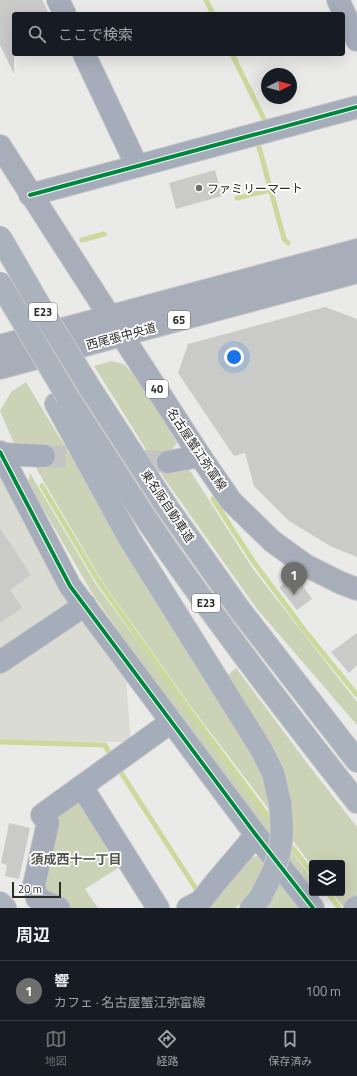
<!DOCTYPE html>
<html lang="ja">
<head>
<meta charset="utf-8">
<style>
  :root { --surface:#171b24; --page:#20242c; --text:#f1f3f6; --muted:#9ea1a6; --line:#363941; --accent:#6e6f6c }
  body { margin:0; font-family:"Titillium Web","Noto Sans JP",sans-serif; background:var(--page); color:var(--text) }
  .controls { position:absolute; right:12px; bottom:12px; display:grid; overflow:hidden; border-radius:4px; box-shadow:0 4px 16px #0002 }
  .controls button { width:36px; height:36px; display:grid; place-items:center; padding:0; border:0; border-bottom:1px solid var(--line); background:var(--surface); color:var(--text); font:20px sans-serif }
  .compass { position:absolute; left:261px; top:68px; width:36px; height:36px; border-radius:50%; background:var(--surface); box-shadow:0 4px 16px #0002; rotate:84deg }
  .scale { position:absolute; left:12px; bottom:10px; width:49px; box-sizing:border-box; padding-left:4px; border:2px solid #2b2c2a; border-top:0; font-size:11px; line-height:14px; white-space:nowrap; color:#2b2c2a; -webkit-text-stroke:3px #fff; paint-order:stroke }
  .you { position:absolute; left:234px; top:357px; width:14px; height:14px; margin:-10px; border:3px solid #fff; border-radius:50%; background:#1a73e8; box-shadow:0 0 0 6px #1a73e833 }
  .badge { display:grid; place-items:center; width:26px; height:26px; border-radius:50%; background:var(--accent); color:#fff; font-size:13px; font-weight:700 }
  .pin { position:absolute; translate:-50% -33px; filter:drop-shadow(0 1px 2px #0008) }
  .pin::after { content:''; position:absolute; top:21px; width:14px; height:12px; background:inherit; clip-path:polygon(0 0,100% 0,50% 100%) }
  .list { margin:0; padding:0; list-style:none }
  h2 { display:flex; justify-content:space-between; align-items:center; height:52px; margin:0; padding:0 16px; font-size:17px }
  h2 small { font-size:13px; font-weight:400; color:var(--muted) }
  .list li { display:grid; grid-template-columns:26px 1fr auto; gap:12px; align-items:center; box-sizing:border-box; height:60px; padding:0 16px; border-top:1px solid var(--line) }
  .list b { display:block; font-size:15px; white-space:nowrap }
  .list p { margin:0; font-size:13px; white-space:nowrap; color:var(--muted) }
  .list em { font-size:13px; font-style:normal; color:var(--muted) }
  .icon { flex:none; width:22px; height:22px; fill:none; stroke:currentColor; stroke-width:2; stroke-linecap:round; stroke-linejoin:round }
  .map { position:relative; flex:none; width:357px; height:908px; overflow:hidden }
  .search { position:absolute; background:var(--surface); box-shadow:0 4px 16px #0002; left:12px; right:12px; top:12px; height:44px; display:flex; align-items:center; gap:10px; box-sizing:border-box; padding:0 14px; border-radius:4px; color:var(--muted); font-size:15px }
  .sheet { height:112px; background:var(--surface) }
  nav { display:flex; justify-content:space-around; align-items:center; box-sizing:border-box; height:56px; border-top:1px solid var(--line); background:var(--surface); font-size:11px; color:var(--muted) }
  nav a { display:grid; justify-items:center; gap:2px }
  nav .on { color:var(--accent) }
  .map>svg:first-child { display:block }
</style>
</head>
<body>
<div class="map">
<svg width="357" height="908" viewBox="0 0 357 908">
  <rect width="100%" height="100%" fill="#eaebe8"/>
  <!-- built -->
  <path fill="#dadcd4" d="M0,468L126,679L131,742L0,741Z"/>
  <!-- grass -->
  <g fill="#ccd2b5">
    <path d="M111,361L120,363L125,365L136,378L177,443L165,458L189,469L253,569L357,702V725L257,609L164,478L94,366Z"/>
    <path d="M26,382L233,724L255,761L266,788L290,802L227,676L236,668L310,767L357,827V900L346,908H344L332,893H342V863H312V866L192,708L102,581L33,463L13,441L0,411L11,392Z"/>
    <path d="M30,473L97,586L312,879V890L214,767L92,593L28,482Z"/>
    <path d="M77,795L126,863L85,889L98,908H69L43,897L53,822Z"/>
    <path d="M262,855L267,858C260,876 251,895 235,908H204L252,857Z"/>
    <path d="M281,879L299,908H265Z"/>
  </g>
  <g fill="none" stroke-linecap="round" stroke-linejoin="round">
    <!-- stream -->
    <g stroke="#cdd89c" stroke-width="5">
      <path d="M206,0L213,14"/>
      <path d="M232,54L264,119"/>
      <path d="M262,141L258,143L284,239L288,243"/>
      <path d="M237,198L271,190"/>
      <path d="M82,240L104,234"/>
      <path d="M42,486L99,582L188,708L273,823"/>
      <path d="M213,499L253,561L305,631L357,695"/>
      <path d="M0,742L105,745L112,758"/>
      <path d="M118,768L200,895"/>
      <path d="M288,842L312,873"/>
      <path d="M328,893L339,908"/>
    </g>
  </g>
  <!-- building -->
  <g fill="#cacbc8">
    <path d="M0,0H42L49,14H14V74L0,45Z"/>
    <path d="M215,170L222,196L176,209L169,183Z"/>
    <path d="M325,307L357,319V557L332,547L289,521L254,486L245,453L234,456L178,373L188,344Z"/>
    <path d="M0,528L31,575L10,590L22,608L0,623Z"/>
    <path d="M295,575L312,599L297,610L279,587Z"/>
    <path d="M357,633V665L349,673L331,652Z"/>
    <path d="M9,823L30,828L19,879L5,876L7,865L1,863Z"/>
  </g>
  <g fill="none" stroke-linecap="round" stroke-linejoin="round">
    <!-- minor-tunnel -->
    <path stroke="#c4c5c2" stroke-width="22" stroke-dasharray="22 11" stroke-linecap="butt" d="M44,456L168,462"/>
    <!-- minor casing -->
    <g stroke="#c8c8c7" stroke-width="24">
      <g id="minor">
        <path d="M58,0L65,14"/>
        <path d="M338,0L357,40"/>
        <path d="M84,54L137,166"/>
        <path d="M30,195L357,107"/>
        <path d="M0,452L70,586L256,835L313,908"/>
        <path d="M1,454L44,456"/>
        <path d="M168,462L200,456"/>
        <path d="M0,662L85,605"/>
        <path d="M82,787L158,908"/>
        <path d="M59,908L37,898L34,885L48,823L42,815L171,722"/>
        <path d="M188,908L201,901L216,882L256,835"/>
      </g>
    </g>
    <!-- major casing -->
    <g stroke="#c8c8c7" stroke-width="24">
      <g id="major">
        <path d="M0,146L110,317L200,456L231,501L272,541L305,565L341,583L357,589"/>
        <path d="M0,346L357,250"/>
        <path d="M0,368L357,272"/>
      </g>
    </g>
    <!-- highway casing -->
    <g stroke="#c8c8c7" stroke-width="24">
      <g id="highway">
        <path d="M88,385L167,507L240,610L357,761"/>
        <path d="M67,396C94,438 121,481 149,523C214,619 285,711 357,802"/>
        <path d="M56,404L129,538L261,749L273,773L280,803"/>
        <path d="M0,903L5,908"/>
        <path d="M251,908L260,898L273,872"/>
        <path d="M355,908L357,907"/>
      </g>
    </g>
    <!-- minor -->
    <use href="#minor" stroke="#a5acba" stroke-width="22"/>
    <!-- major -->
    <use href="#major" stroke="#a7aeba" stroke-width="22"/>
    <!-- highway -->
    <use href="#highway" stroke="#aab2bd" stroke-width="22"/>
    <!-- highway-bridge casing -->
    <g stroke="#c8c8c7" stroke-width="24" stroke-linecap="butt">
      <g id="highway-bridge">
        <path d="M0,237L45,315L88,385"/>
        <path d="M0,283L67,396"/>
        <path d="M273,872C283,846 283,830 280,803"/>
      </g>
    </g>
    <!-- highway-bridge -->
    <use href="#highway-bridge" stroke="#aab2bd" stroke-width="22"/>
    <!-- cycleway casing -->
    <g stroke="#fff" stroke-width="6">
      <g id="cycleway">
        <path d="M30,195L357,107"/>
        <path d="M0,452L70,586L256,835L313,908"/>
      </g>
    </g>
    <!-- cycleway -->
    <use href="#cycleway" stroke="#00873e" stroke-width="4"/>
  </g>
  <!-- markers -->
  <circle fill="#6e6f6c" stroke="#fff" stroke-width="1.5" cx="199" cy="188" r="4"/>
  <g text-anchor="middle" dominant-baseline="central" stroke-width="3.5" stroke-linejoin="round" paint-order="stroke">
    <!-- shield labels -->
    <g fill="#fff" stroke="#6b6b6a" stroke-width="1">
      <rect x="29" y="303" width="28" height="18" rx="3"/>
      <rect x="168" y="311" width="22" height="18" rx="3"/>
      <rect x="146" y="380" width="22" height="18" rx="3"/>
      <rect x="192" y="594" width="28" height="18" rx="3"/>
    </g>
    <g font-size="11" font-weight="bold" fill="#2b2c2a">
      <text x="43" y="312">E23</text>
      <text x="179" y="320">65</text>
      <text x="157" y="389">40</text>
      <text x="206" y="603">E23</text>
    </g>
    <!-- poi labels -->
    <g font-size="12" fill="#2b2c2a" stroke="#fff" text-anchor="start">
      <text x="207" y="188">ファミリーマート</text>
    </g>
    <!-- street labels -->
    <g font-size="12" fill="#2b2c2a" stroke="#fff">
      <text transform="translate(121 336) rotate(-15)">西尾張中央道</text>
      <text transform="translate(197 449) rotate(56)">名古屋蟹江弥富線</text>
      <text transform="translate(168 506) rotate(56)">東名阪自動車道</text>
    </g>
    <!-- neighbourhood labels -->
    <g font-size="13" font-weight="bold" fill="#545551" stroke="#fff">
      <text x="76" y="859">須成西十一丁目</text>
    </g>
  </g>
</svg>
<div class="controls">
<button><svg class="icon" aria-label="layers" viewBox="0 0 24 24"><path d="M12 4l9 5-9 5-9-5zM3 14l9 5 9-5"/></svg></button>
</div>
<svg class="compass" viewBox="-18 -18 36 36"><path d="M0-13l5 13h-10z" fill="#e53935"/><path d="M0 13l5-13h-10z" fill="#9ea1a6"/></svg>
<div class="scale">20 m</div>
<div class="you"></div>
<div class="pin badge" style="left:294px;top:595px">1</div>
<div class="search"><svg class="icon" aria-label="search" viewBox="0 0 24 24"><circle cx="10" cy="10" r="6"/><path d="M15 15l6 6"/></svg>ここで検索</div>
</div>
<section class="sheet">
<h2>周辺<small></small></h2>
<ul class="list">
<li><span class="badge">1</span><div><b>響</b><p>カフェ · 名古屋蟹江弥富線</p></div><em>100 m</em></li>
</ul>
</section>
<nav>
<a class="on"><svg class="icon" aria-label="map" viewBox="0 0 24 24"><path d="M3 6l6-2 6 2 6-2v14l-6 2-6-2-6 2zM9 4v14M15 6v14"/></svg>地図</a>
<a><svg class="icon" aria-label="directions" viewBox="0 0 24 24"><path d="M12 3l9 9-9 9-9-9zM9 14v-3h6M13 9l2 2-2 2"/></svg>経路</a>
<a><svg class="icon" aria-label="saved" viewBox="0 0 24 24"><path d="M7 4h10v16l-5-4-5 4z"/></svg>保存済み</a>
</nav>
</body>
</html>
